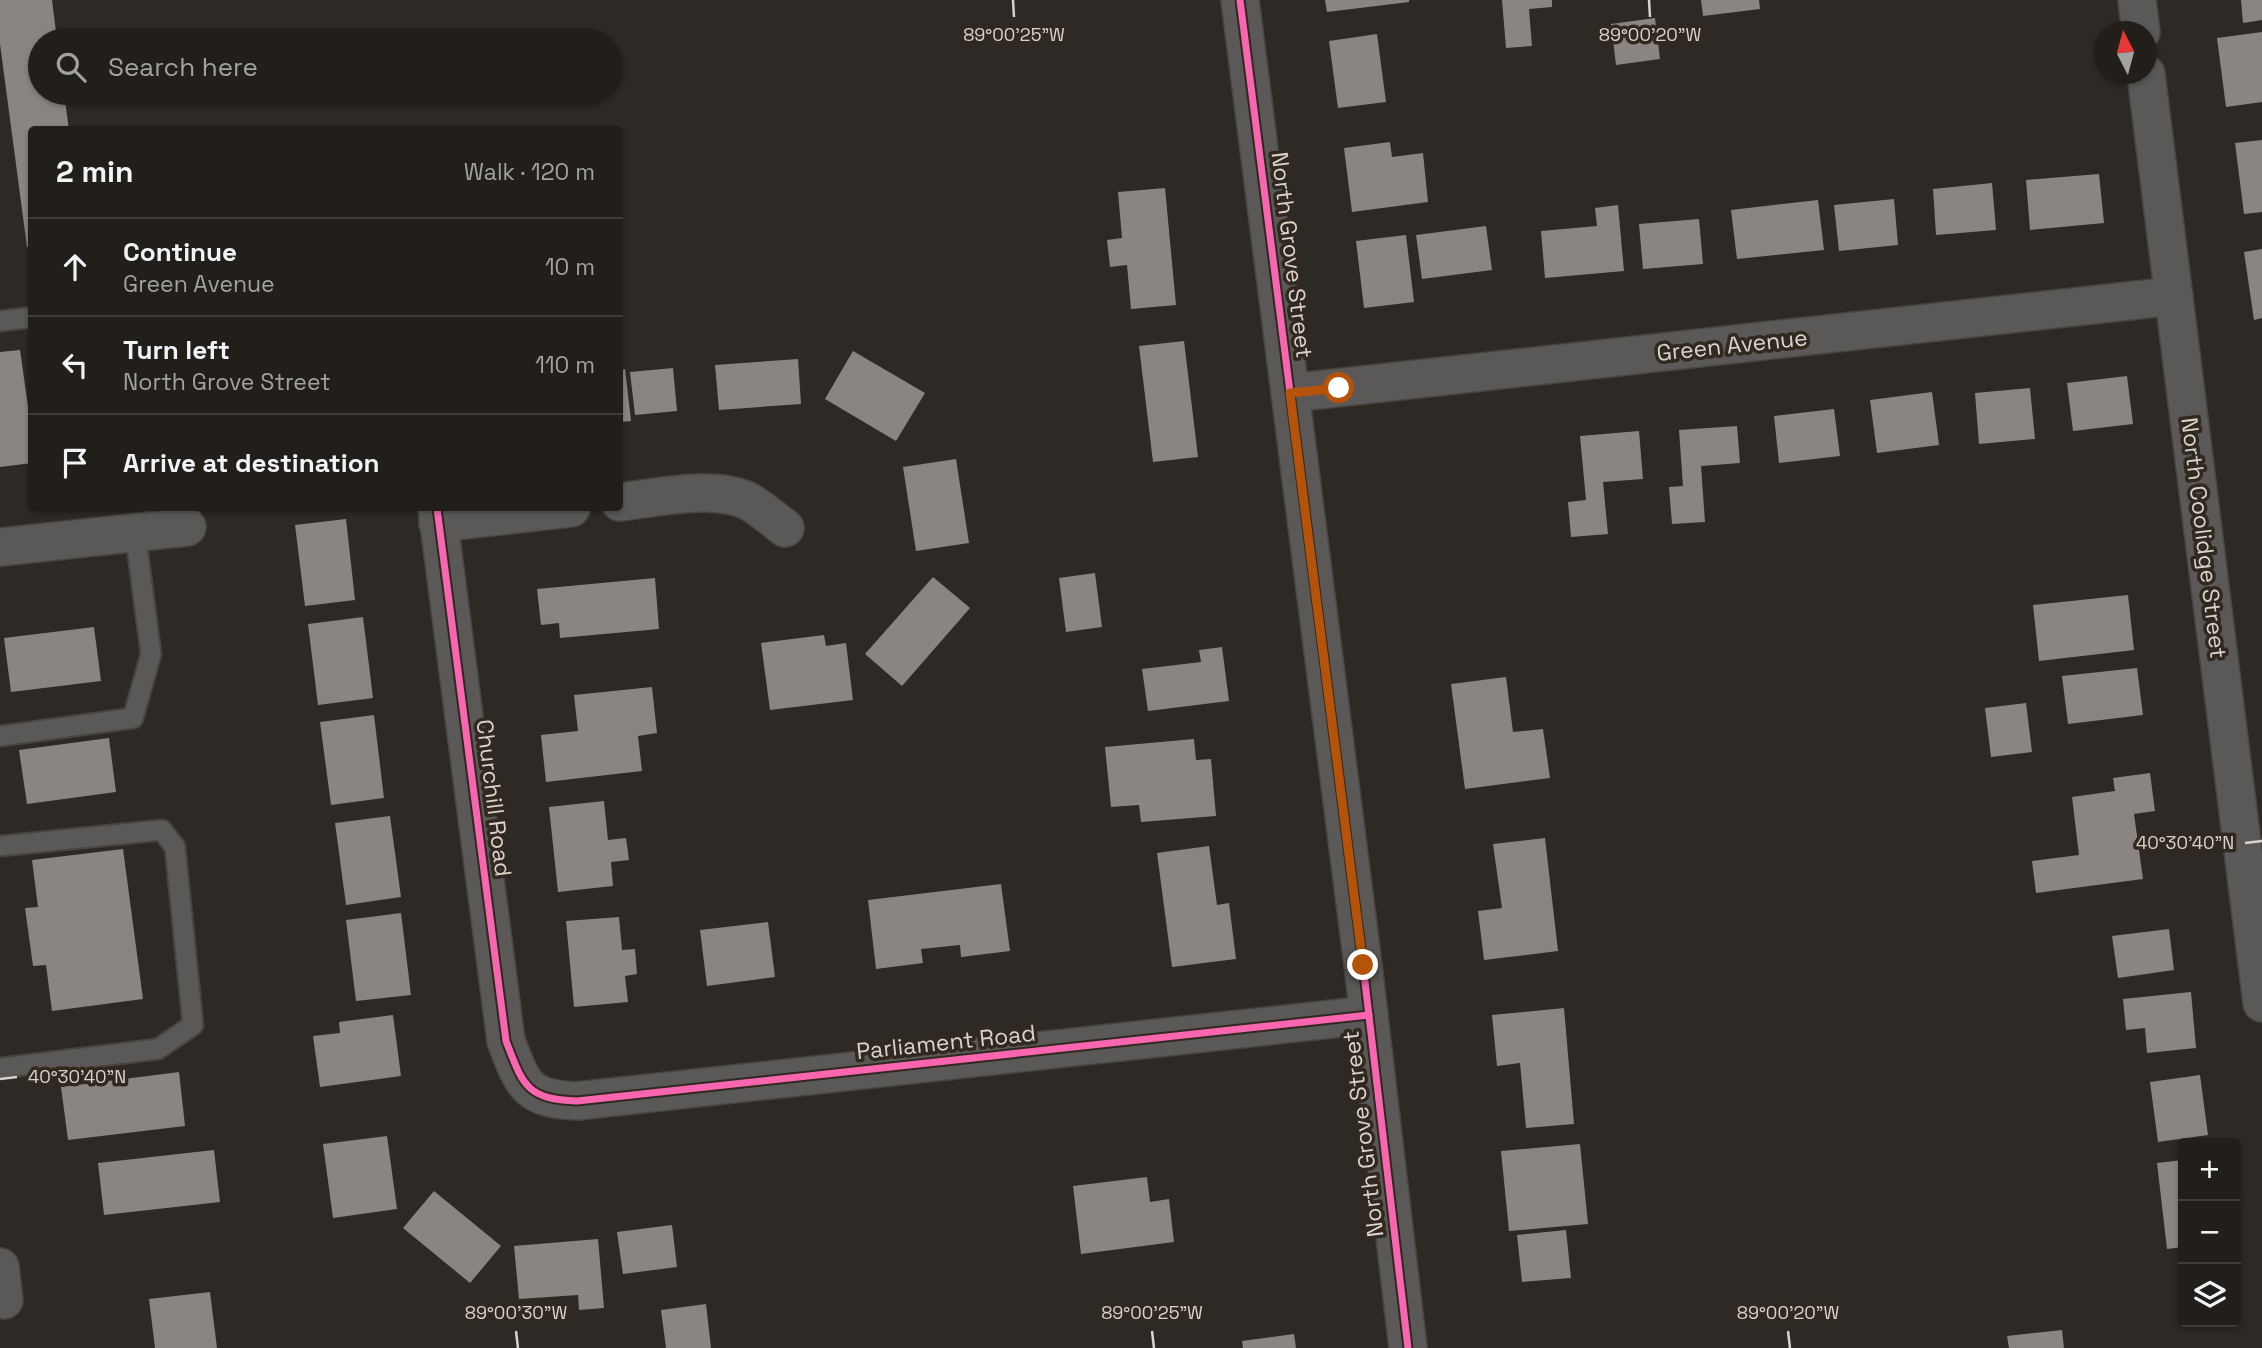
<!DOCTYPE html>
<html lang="en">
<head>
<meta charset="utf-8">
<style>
  :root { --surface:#221f1b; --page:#2e2c28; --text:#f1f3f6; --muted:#a2a2a3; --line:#3f3d3a }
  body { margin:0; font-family:"Space Grotesk",sans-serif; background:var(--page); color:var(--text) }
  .controls { position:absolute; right:21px; bottom:21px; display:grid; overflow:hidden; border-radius:7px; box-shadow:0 2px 5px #0004 }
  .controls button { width:63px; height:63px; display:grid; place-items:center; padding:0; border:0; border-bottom:2px solid var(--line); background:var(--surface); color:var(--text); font:35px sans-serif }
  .compass { position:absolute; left:2094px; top:21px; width:63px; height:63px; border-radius:50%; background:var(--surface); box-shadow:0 2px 5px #0004; rotate:354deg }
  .stop { position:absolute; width:21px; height:21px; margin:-16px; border:5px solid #b45309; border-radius:50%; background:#fff }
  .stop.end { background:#b45309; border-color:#fff; box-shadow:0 2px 7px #0008 }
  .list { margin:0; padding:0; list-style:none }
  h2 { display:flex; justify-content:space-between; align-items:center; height:91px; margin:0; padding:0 28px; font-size:30px }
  h2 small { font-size:23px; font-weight:400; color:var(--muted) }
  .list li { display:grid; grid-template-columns:46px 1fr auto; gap:21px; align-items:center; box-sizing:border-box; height:98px; padding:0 28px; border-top:2px solid var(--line) }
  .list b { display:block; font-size:26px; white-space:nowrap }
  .list p { margin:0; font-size:23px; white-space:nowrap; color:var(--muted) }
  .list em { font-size:23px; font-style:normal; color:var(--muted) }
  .icon { flex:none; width:38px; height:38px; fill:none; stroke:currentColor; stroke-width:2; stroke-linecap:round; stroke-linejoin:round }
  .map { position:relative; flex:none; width:2262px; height:1348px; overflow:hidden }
  .search { position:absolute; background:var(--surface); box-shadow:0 2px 5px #0004; left:28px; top:28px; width:595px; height:77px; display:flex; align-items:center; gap:18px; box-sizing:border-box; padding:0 24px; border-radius:38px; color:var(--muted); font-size:26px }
  .panel { position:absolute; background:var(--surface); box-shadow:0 2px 5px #0004; left:28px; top:126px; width:595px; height:385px; border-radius:7px }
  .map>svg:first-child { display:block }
</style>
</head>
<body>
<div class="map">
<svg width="2262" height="1348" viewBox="0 0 2262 1348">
  <rect width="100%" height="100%" fill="#2d2924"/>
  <!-- building -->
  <g fill="#8a8582">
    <path d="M0,0H52L57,40H40V93H64L69,130H32V246L27,247L0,44Z"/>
    <path d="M1325,0H1409V2L1327,12Z"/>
    <path d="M1502,0H1552V7L1529,9L1532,46L1506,48Z"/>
    <path d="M1701,0H1759L1760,9L1703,16Z"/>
    <path d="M2241,0H2262V20L2243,23Z"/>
    <path d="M1655,18L1660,59L1616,65L1611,24Z"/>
    <path d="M2262,32V102L2226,107L2217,38Z"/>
    <path d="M1377,34L1386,102L1338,108L1329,41Z"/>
    <path d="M2262,140V212L2244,214L2235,143Z"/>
    <path d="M1390,142L1392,157L1423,153L1428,202L1352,212L1344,148Z"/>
    <path d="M2099,174L2104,223L2030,230L2026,180Z"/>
    <path d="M1992,183L1996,230L1936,235L1933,189Z"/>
    <path d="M1165,188L1176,305L1131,309L1127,265L1110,267L1107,240L1122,238L1118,192Z"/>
    <path d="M1894,199L1898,245L1839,251L1834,205Z"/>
    <path d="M1818,200L1824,250L1737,259L1731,210Z"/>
    <path d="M1618,205L1624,271L1545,278L1541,231L1597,226L1595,208Z"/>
    <path d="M1699,219L1703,264L1643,269L1639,224Z"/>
    <path d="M1486,226L1492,270L1422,279L1416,235Z"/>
    <path d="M1406,235L1414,302L1364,308L1356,241Z"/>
    <path d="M2262,249V318L2254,320L2244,252Z"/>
    <path d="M1184,341L1198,457L1153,462L1139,346Z"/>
    <path d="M20,350L32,435V463L0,467V352Z"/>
    <path d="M853,351L925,393L896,441L825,399Z"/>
    <path d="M798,359L801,404L719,410L715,365Z"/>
    <path d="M673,368L677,411L635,415L630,372Z"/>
    <path d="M625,369L631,421L620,422V370Z"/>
    <path d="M2127,376L2133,424L2073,431L2067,383Z"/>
    <path d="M2030,388L2035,439L1979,444L1975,393Z"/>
    <path d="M1932,392L1939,445L1877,453L1870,400Z"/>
    <path d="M1834,409L1840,456L1779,463L1774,416Z"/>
    <path d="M1737,426L1740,463L1701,466L1705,522L1672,524L1669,487L1683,486L1679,430Z"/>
    <path d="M1639,431L1643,479L1603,482L1608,534L1571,537L1568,502L1586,500L1580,436Z"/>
    <path d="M956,459L969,543L916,551L903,467Z"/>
    <path d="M346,519L355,600L305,606L295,525Z"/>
    <path d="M1095,573L1102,627L1066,632L1059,578Z"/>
    <path d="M933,577L970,608L902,686L865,654Z"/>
    <path d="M655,578L659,629L560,638L559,623L541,625L537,589Z"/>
    <path d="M2128,595L2134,650L2039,661L2033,605Z"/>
    <path d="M363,617L373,698L318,705L308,624Z"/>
    <path d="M94,627L101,681L11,692L4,638Z"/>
    <path d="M824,635L826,646L846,643L853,700L770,710L761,643Z"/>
    <path d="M1222,647L1229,701L1148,711L1142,669L1201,662L1199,650Z"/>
    <path d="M2137,668L2143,715L2068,724L2062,676Z"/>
    <path d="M1506,677L1513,732L1543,729L1550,778L1465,789L1451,684Z"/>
    <path d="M652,687L657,733L638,736L642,771L546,782L541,735L578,731L574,695Z"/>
    <path d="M2026,703L2032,752L1991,757L1985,708Z"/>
    <path d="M374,715L384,798L331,805L320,722Z"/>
    <path d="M109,738L116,792L27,804L19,750Z"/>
    <path d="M1194,739L1196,760L1211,759L1216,816L1141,822L1139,805L1111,807L1105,747Z"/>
    <path d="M2150,773L2155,811L2134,814L2143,879L2036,893L2032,861L2079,855L2072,797L2115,791L2113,778Z"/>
    <path d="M604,801L608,840L626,838L629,860L611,862L613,886L558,892L549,807Z"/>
    <path d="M390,816L401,897L346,905L335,823Z"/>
    <path d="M1545,838L1558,951L1484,960L1478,911L1502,908L1493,844Z"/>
    <path d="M1209,846L1217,905L1229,903L1236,959L1172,967L1157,853Z"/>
    <path d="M123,849L143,999L52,1011L46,965L33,966L25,908L38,907L32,860Z"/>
    <path d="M1001,884L1010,951L961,957L960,945L921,949L923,963L876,969L868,900Z"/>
    <path d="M401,913L411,995L356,1001L346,920Z"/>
    <path d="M619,917L622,950L635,949L637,974L625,976L628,1002L574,1007L566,921Z"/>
    <path d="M768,922L775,977L707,986L700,930Z"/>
    <path d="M2169,929L2174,970L2118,978L2112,936Z"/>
    <path d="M2191,992L2196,1048L2147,1053L2145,1028L2126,1030L2123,999Z"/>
    <path d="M1564,1008L1574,1124L1526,1128L1520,1063L1497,1066L1492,1015Z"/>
    <path d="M393,1015L401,1076L320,1087L313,1036L340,1033L339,1022Z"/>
    <path d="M179,1072L185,1126L68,1140L61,1087Z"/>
    <path d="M2200,1075L2208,1135L2158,1142L2150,1082Z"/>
    <path d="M387,1136L397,1209L333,1218L323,1144Z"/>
    <path d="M1580,1144L1588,1224L1509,1231L1501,1151Z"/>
    <path d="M214,1150L220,1202L104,1215L98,1163Z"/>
    <path d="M2183,1160V1247L2167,1249L2157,1163Z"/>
    <path d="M1147,1177L1150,1202L1169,1199L1174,1242L1081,1254L1073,1186Z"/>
    <path d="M434,1191L501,1246L470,1283L403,1228Z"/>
    <path d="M672,1225L677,1267L623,1274L617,1232Z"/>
    <path d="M1566,1230L1571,1278L1522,1282L1517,1235Z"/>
    <path d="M598,1239L604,1308L579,1310L578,1295L519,1299L514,1246Z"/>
    <path d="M210,1292L217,1348H155L149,1299Z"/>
    <path d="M706,1304L711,1348H666L661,1310Z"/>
    <path d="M2062,1330L2064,1348H2009L2007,1336Z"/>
    <path d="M1294,1334L1296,1348H1243L1242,1341Z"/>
  </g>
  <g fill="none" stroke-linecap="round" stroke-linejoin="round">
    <!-- service casing -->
    <g stroke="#484440" stroke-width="23">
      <g id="service">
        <path d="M0,321L26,318"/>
        <path d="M0,736L133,718L151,654L135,532"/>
        <path d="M0,846L162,830L175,847L193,1025L158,1049L0,1068"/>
      </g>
    </g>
    <!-- minor casing -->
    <g stroke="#484440" stroke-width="40">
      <g id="minor">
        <path d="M1240,0L1363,965L1408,1348"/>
        <path d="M2137,0L2141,32"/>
        <path d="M2146,74L2262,1003"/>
        <path d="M1290,393L2174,296"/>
        <path d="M620,502C657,498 715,484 750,502C762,509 774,520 785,528"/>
        <path d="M437,508L506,1041C523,1085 526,1099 577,1101L1369,1015"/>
        <path d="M438,523L571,508"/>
        <path d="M0,547L187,527"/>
        <path d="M0,1267L4,1300"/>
      </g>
    </g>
    <!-- service -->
    <use href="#service" stroke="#5a5957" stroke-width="19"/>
    <!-- minor -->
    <use href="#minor" stroke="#5a5957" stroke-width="37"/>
    <!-- cycleway casing -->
    <g stroke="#312920" stroke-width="11">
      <g id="cycleway">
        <path d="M1240,0L1363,965L1408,1348"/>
        <path d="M437,508L506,1041C523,1085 526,1099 577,1101L1369,1015"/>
      </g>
    </g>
    <!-- cycleway -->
    <use href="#cycleway" stroke="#f766af" stroke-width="7"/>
  </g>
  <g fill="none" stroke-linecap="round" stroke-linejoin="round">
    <!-- route -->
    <path stroke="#b45309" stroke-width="9" d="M1339,388L1290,393L1363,965"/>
  </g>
  <!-- ticks -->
  <path fill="none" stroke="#d9d3ce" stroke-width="2.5" d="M1013,0L1014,17M1649,0L1650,17M2245,843L2262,841M0,1079L17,1077M516,1331L518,1348M1152,1331L1154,1348M1788,1331L1790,1348"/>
  <g text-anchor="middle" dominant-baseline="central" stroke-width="7" stroke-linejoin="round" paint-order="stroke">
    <!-- street labels -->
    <g font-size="23" fill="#d9d3ce" stroke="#312920">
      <text transform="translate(1292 255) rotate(83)">North Grove Street</text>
      <text transform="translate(1732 345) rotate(-6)">Green Avenue</text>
      <text transform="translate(2204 538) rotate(83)">North Coolidge Street</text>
      <text transform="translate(494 798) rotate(83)">Churchill Road</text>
      <text transform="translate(946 1042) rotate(-6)">Parliament Road</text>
      <text transform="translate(1363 1134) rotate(-97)">North Grove Street</text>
    </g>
  </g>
  <g font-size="18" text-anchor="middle" fill="#d9d3ce" stroke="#312920" stroke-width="7" stroke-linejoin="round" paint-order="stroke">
    <text x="1014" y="41">89°00'25"W</text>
    <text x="1650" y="41">89°00'20"W</text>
    <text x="2185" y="849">40°30'40"N</text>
    <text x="77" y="1083">40°30'40"N</text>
    <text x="516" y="1319">89°00'30"W</text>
    <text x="1152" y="1319">89°00'25"W</text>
    <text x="1788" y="1319">89°00'20"W</text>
  </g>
</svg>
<div class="controls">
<button>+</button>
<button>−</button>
<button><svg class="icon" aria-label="layers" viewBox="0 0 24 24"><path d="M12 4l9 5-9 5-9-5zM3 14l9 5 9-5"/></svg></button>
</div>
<svg class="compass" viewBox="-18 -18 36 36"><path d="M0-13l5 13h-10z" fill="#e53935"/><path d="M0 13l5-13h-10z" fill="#a2a2a3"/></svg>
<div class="stop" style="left:1339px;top:388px"></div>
<div class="stop end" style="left:1363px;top:965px"></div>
<div class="search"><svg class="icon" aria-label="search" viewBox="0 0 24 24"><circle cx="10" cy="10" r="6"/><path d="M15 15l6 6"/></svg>Search here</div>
<section class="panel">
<h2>2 min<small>Walk · 120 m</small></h2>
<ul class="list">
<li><svg class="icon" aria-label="ahead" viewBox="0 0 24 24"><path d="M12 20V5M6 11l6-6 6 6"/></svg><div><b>Continue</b><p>Green Avenue</p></div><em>10 m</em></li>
<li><svg class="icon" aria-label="left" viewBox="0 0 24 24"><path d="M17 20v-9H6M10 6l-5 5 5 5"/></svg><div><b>Turn left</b><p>North Grove Street</p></div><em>110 m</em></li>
<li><svg class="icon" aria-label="arrive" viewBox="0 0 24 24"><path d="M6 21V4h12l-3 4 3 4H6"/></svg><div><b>Arrive at destination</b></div></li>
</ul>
</section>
</div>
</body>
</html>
